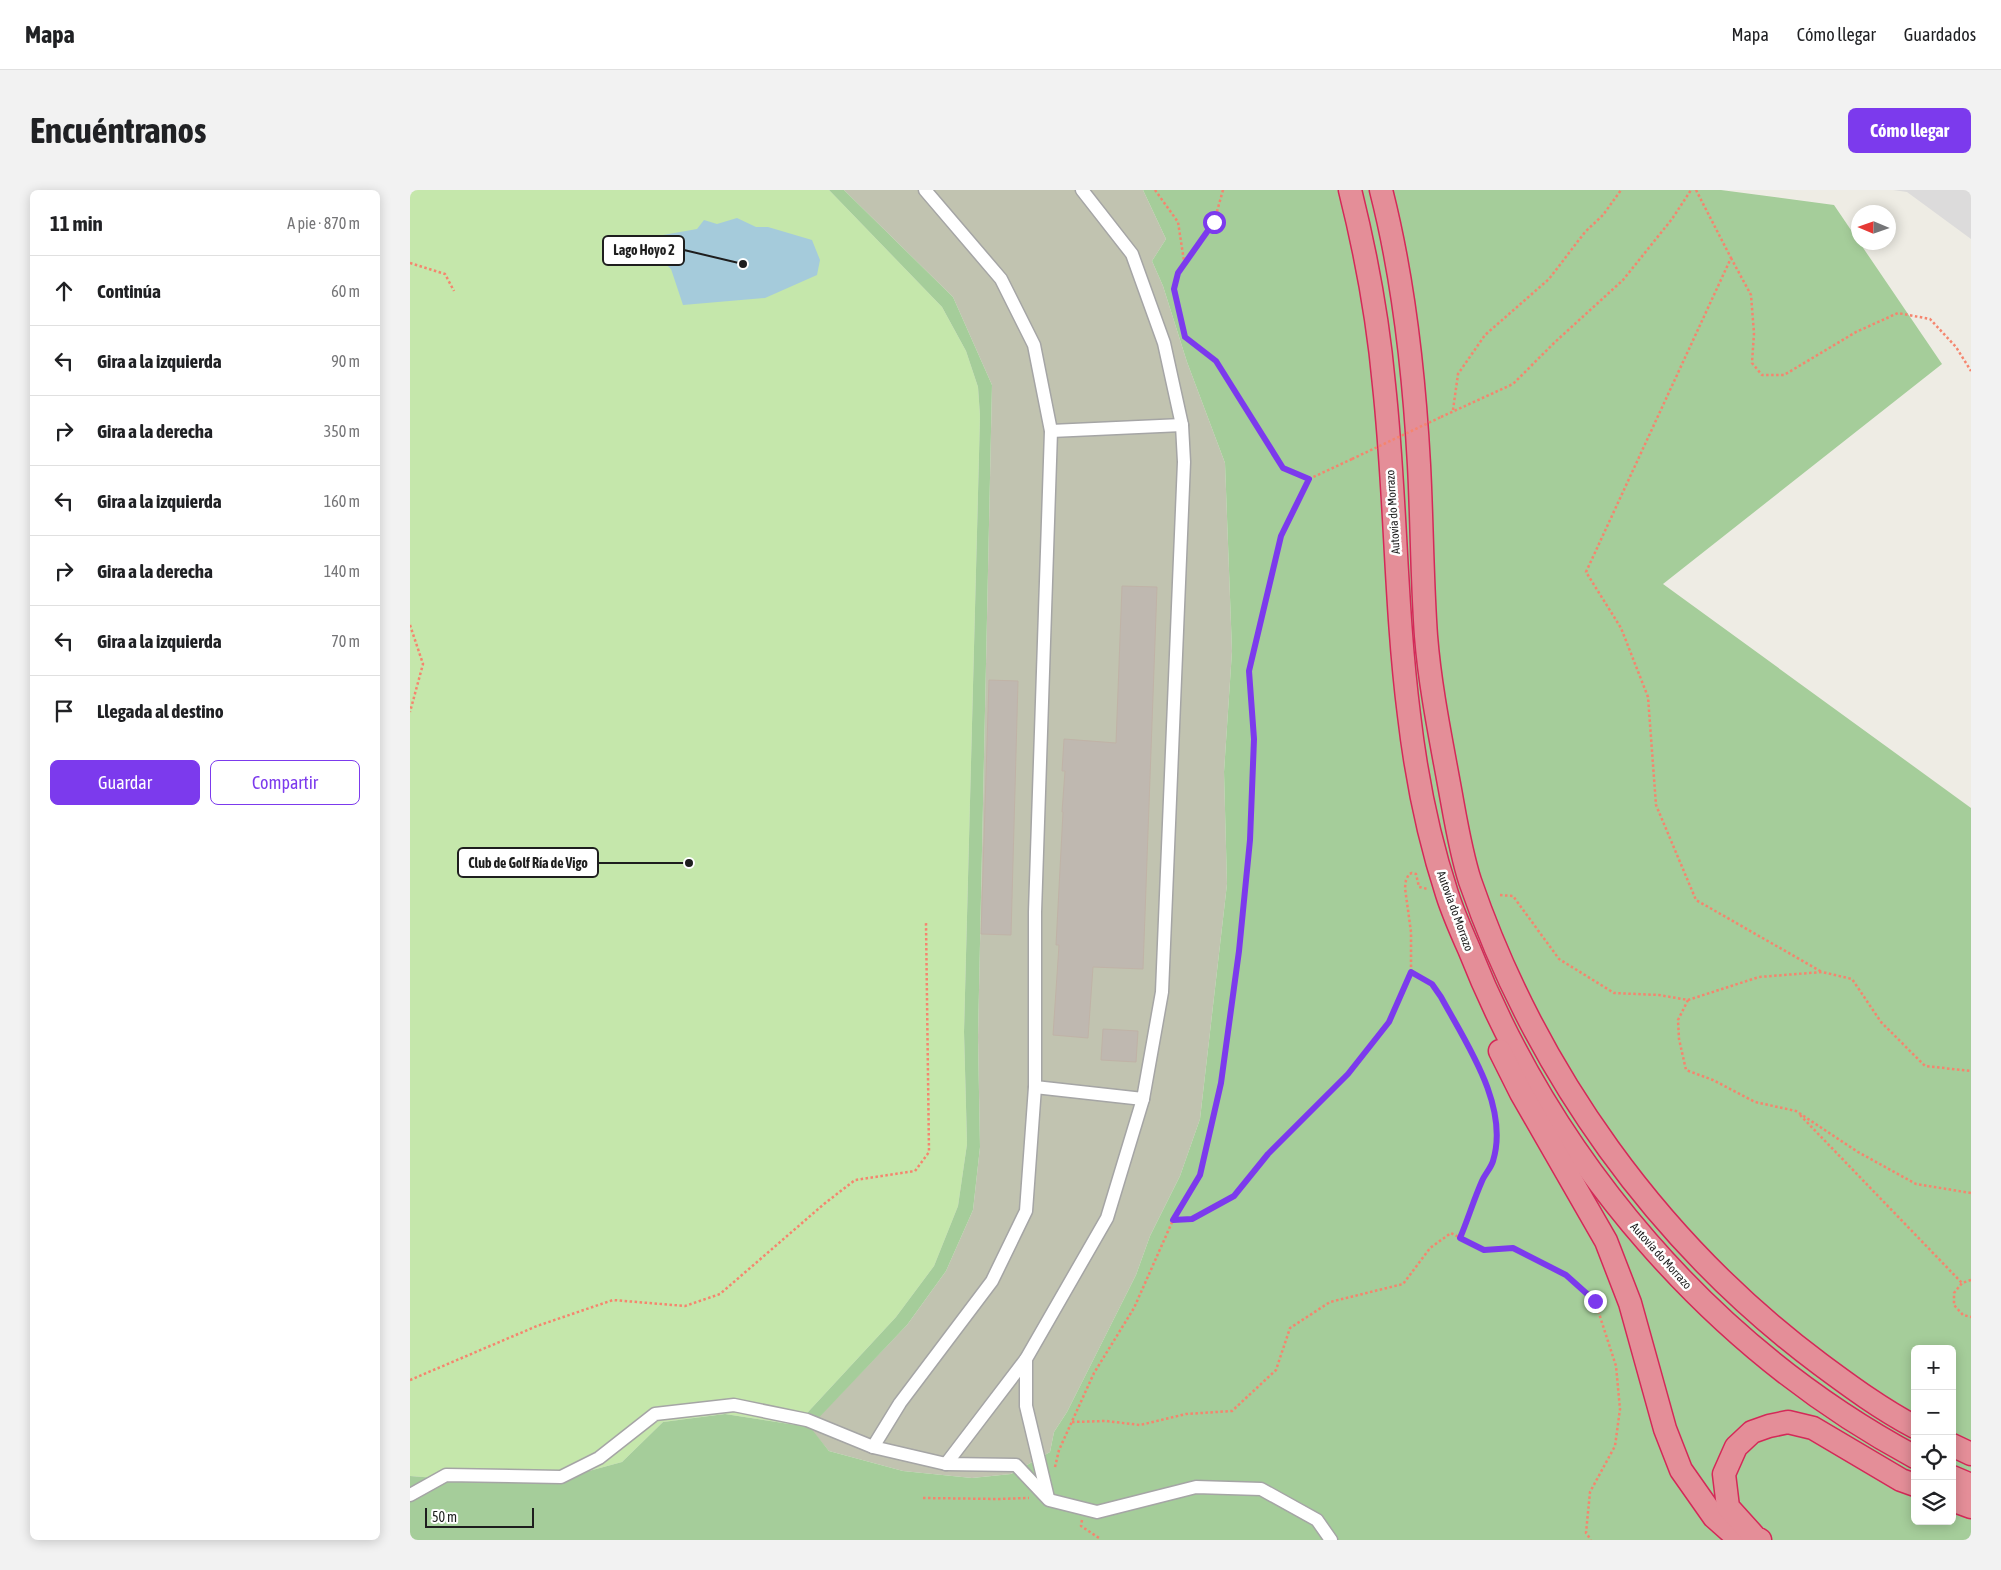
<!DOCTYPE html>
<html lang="es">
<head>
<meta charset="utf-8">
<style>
  :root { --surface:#fff; --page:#f2f2f2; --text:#202124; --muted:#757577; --line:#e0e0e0; --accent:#7c3aed }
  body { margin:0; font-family:"Asap Condensed",sans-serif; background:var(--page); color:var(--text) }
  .controls { position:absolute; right:15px; bottom:15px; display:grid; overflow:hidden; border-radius:8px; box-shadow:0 2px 12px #0003 }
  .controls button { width:45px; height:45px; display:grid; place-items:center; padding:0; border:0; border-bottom:1px solid var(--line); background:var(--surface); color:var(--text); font:25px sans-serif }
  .compass { position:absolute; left:1441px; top:15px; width:45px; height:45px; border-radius:50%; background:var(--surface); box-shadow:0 2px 12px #0003; rotate:272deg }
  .scale { position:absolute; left:15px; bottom:12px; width:109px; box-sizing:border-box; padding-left:5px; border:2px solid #1e1e1e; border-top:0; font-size:14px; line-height:18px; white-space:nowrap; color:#1e1e1e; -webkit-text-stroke:4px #fff; paint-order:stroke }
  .stop { position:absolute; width:15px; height:15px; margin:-11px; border:4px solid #7c3aed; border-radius:50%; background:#fff }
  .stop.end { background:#7c3aed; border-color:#fff; box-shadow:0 1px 5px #0008 }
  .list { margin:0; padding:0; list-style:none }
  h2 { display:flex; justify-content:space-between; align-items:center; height:65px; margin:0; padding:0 20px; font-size:21px }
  h2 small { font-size:16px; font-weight:400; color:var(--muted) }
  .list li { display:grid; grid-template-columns:32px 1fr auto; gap:15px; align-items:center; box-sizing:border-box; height:70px; padding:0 20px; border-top:1px solid var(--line) }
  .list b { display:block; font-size:19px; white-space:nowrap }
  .list em { font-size:16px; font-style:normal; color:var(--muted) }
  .actions { display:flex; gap:10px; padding:15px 20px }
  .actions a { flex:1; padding:11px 0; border:1px solid var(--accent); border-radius:8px; text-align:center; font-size:18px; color:var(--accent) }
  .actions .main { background:var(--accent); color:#fff }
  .icon { flex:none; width:28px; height:28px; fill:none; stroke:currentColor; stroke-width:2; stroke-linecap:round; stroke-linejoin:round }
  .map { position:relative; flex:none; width:1561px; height:1350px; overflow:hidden; border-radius:8px }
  header { display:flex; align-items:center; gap:30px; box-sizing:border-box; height:70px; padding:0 25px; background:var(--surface); border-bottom:1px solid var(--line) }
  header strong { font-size:24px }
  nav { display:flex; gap:28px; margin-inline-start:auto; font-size:18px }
  .intro { display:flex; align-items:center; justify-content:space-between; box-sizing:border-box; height:120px; padding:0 30px }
  h1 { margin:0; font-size:35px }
  .button { padding:12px 22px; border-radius:8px; background:var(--accent); color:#fff; font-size:18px; font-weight:700 }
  main { display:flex; gap:30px; padding:0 30px }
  aside { flex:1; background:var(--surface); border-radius:8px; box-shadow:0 2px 12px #0003 }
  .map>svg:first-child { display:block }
</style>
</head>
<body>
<header>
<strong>Mapa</strong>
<nav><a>Mapa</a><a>Cómo llegar</a><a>Guardados</a></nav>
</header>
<div class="intro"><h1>Encuéntranos</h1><a class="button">Cómo llegar</a></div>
<main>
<aside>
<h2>11 min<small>A pie · 870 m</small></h2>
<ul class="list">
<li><svg class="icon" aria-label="ahead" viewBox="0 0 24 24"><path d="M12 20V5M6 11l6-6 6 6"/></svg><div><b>Continúa</b></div><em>60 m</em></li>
<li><svg class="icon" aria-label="left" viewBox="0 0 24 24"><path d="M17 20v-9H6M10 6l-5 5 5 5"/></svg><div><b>Gira a la izquierda</b></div><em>90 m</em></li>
<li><svg class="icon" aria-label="right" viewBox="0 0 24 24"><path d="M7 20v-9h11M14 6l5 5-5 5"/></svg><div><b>Gira a la derecha</b></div><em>350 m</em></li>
<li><svg class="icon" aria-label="left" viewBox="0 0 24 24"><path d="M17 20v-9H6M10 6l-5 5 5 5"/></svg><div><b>Gira a la izquierda</b></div><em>160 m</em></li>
<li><svg class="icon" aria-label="right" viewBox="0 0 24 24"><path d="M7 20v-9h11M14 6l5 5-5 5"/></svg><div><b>Gira a la derecha</b></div><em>140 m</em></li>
<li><svg class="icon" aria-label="left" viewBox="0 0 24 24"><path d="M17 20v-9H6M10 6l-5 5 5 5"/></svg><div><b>Gira a la izquierda</b></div><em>70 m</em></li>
<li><svg class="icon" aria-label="arrive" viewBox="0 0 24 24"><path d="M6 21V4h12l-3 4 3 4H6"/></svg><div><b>Llegada al destino</b></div></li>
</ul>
<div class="actions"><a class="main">Guardar</a><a>Compartir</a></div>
</aside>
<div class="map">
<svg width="1561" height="1350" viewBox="0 0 1561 1350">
  <rect width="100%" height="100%" fill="#eeece4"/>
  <!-- residential -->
  <path fill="#dcdbdb" d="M1483,0H1561V49L1497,2Z"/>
  <!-- construction -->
  <path fill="#c1c3b0" d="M434,0H733L756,49L742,71L753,96L777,172L815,273L822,461L814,582L817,694L790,929L770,986L740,1046L726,1085L657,1222L644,1242L640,1262L601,1284L562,1288L493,1281L419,1261L399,1237L497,1135L536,1081L563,1020L570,957L568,847L582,195L543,107Z"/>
  <!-- grass -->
  <path fill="#c5e7ab" d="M0,0H419L532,117L556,161L568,197L570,226L554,842L557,954L548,1016L524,1076L486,1127L386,1235L315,1224L253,1232L212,1272L142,1291H65L0,1286Z"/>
  <!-- forest -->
  <path fill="#a5cd9a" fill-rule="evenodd" d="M419,0H434L543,107L582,195L568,847L570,957L563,1020L536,1081L497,1135L400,1237L419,1261L493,1281L562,1288L601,1284L640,1262L644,1242L657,1222L726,1085L740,1046L770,986L790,929L817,694L814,582L822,461L815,273L777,172L753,96L742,71L756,49L733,0H1311L1424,15L1532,174L1253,394L1561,618V1350H0V1286L65,1291H142L212,1272L253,1232L315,1224L386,1235L486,1127L524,1076L548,1016L557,954L554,842L570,226L568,197L556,161L532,117ZM1505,1159H1542V1331H1505Z"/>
  <!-- water -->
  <path fill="#a5cbdb" d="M327,28L346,37H358L402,50L410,70L407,85L355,108L273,115L261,79L248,67L246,58L253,45L287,39L294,30L307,34Z"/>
  <!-- building -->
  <g fill="#bfb8b0" stroke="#c0b3a7">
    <path d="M712,396L747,397L733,779L683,777L678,848L643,845L649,755H646L653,622H652L655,581H652L654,549L706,553Z"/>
    <path d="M579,490L608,491L601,745L571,744Z"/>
    <path d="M693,839L728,841L726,872L691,870Z"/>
  </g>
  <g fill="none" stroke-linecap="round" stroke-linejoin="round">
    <!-- minor casing -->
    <g stroke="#a5a5a5" stroke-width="15">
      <g id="minor">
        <path d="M515,0L591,89L624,155L641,241L625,722V897L616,1021L582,1091L490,1213L463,1257L536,1274L606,1275L639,1310L687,1322L786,1297L851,1299L907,1330L921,1350"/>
        <path d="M641,241L772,235"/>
        <path d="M625,897L733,909L752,802L774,272L772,235L754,153L722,64L672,0"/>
        <path d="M536,1274L616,1169"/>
        <path d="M0,1305L36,1285L151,1287L189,1268L245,1224L324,1215L397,1230L463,1257"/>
        <path d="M638,1308L616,1216V1169L697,1028L733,909"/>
      </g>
    </g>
    <!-- motorway casing -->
    <g stroke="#d42958" stroke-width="25">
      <g id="motorway">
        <path d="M940,0C956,64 968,129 974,195C986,305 985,415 999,525C1006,585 1018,646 1037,704C1043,723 1051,741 1059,759C1143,972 1302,1158 1505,1267"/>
        <path d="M971,0C994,90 1004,182 1009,275C1012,332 1012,389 1016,446C1020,496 1030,545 1039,594C1045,626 1050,660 1060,691C1126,883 1248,1053 1410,1174C1441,1197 1471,1219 1505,1237"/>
        <path d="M1090,861L1111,903L1196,1051L1220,1113L1255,1239L1271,1280L1304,1327L1330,1350"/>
        <path d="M1542,1255L1561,1264"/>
        <path d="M1542,1287L1561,1295"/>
        <path d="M1542,1310L1561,1317"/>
        <path d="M1350,1350L1345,1347L1318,1317L1314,1284L1326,1257L1342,1242L1359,1236L1378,1232L1403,1238L1491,1290L1505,1295"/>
      </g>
    </g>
    <!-- path -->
    <g stroke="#f5856e" stroke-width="2.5" stroke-dasharray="2.5 2.5" stroke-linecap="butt">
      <path d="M745,0L768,32L774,71"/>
      <path d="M813,0L804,32L768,83L764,99L775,147L806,171L873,278L899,289L942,269"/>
      <path d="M1286,0L1321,68L1176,382L1211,438L1238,507L1246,615L1286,710L1412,782"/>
      <path d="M1321,68L1341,105L1344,143L1342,173L1352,185H1374L1446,142L1488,123L1520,129L1546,157L1561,181"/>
      <path d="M0,73L35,84L44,101"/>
      <path d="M1043,220L1048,184L1075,145L1139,89L1175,42L1193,25L1211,0"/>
      <path d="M1031,227L1103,194L1144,153L1213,90L1262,29L1281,0"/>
      <path d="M0,435L13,474L0,522"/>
      <path d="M1090,705L1103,706L1149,769L1204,803L1249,805L1278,810L1349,787L1412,782L1442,789L1471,832L1515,876L1561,881"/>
      <path d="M1001,781L1022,794L1031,807C1057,853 1099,915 1083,970C1081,977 1075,983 1072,990C1064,1009 1058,1029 1051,1048"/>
      <path d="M1278,810L1268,830L1269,849L1276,880L1303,890L1345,912L1386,921L1448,962L1506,994L1561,1003"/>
      <path d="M1390,925L1552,1093"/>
      <path d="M763,1030L782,1029L824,1006L858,964L899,921L939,884L979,832L1001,781V742L995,698L996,690L999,684L1002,683L1006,684L1009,697L1018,699"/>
      <path d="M1561,1090L1552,1093L1544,1103V1115L1553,1125L1561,1127"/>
      <path d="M0,1190L127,1136L203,1110L275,1116L310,1104L414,1014L445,990L505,981L519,962L516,733"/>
      <path d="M662,1232L696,1231L730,1235L776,1224L822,1221L866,1180L880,1138L920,1112L993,1094L1020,1058L1041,1043L1073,1060L1103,1058L1156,1085L1185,1111L1206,1176L1210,1219L1205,1256L1180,1302L1176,1343L1181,1350"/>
      <path d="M645,1277L649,1260L684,1183L724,1118L763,1030L790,985L811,893L829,761L840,651L844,549L839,481L871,346L899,289"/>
      <path d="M513,1308L589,1309L619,1308"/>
      <path d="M672,1330L671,1336L689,1348V1350"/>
    </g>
    <!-- minor -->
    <use href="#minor" stroke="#fff" stroke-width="12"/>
    <!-- motorway -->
    <use href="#motorway" stroke="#e48e98" stroke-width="22"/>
    <!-- path-bridge -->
    <path stroke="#f5856e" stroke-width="2.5" stroke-dasharray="2.5 2.5" stroke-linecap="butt" d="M942,269L1031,227"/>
  </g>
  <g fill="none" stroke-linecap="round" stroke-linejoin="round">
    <!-- route -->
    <path stroke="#7c3aed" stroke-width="6" d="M804,32L768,83L764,99L775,147L806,171L873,278L899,289L871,346L839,481L844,549L840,650L829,761L811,893L790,985L763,1030L782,1029L824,1006L858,964L938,884L979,832L1001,782L1022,794L1031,807C1056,853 1100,916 1083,971C1081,978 1075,984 1072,991C1064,1009 1058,1029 1050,1048L1074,1060L1103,1058L1156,1085L1185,1111"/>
  </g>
  <g text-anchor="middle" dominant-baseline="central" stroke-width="5" stroke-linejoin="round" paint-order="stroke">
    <!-- street labels -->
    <g font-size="12" fill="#1e1e1e" stroke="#fff">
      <text transform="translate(983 322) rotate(-94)">Autovía do Morrazo</text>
      <text transform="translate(1045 721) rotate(70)">Autovía do Morrazo</text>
      <text transform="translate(1251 1066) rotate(48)">Autovía do Morrazo</text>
    </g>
  </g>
  <!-- callouts -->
  <path fill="none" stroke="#1e1e1e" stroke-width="2" d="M333 74L274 60M279 673L188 673"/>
  <g fill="#1e1e1e" stroke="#fff" stroke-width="2">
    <circle cx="333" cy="74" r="5"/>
    <circle cx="279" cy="673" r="5"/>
  </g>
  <g fill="#fff" stroke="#1e1e1e" stroke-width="2">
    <rect x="193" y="46" width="81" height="29" rx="5"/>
    <rect x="48" y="658" width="140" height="29" rx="5"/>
  </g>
  <g font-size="14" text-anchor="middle" font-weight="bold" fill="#1e1e1e">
    <text x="234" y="65">Lago Hoyo 2</text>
    <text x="118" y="678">Club de Golf Ría de Vigo</text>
  </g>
</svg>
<div class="controls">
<button>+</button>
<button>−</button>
<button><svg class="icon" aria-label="locate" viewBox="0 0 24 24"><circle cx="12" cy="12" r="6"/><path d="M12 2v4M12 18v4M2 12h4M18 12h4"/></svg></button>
<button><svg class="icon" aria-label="layers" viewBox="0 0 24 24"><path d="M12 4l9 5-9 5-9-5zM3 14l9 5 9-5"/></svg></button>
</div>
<svg class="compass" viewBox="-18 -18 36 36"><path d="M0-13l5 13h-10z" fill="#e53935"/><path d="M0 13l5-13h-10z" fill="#757577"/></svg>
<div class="scale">50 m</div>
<div class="stop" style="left:804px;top:32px"></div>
<div class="stop end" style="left:1185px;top:1111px"></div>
</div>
</main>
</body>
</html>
